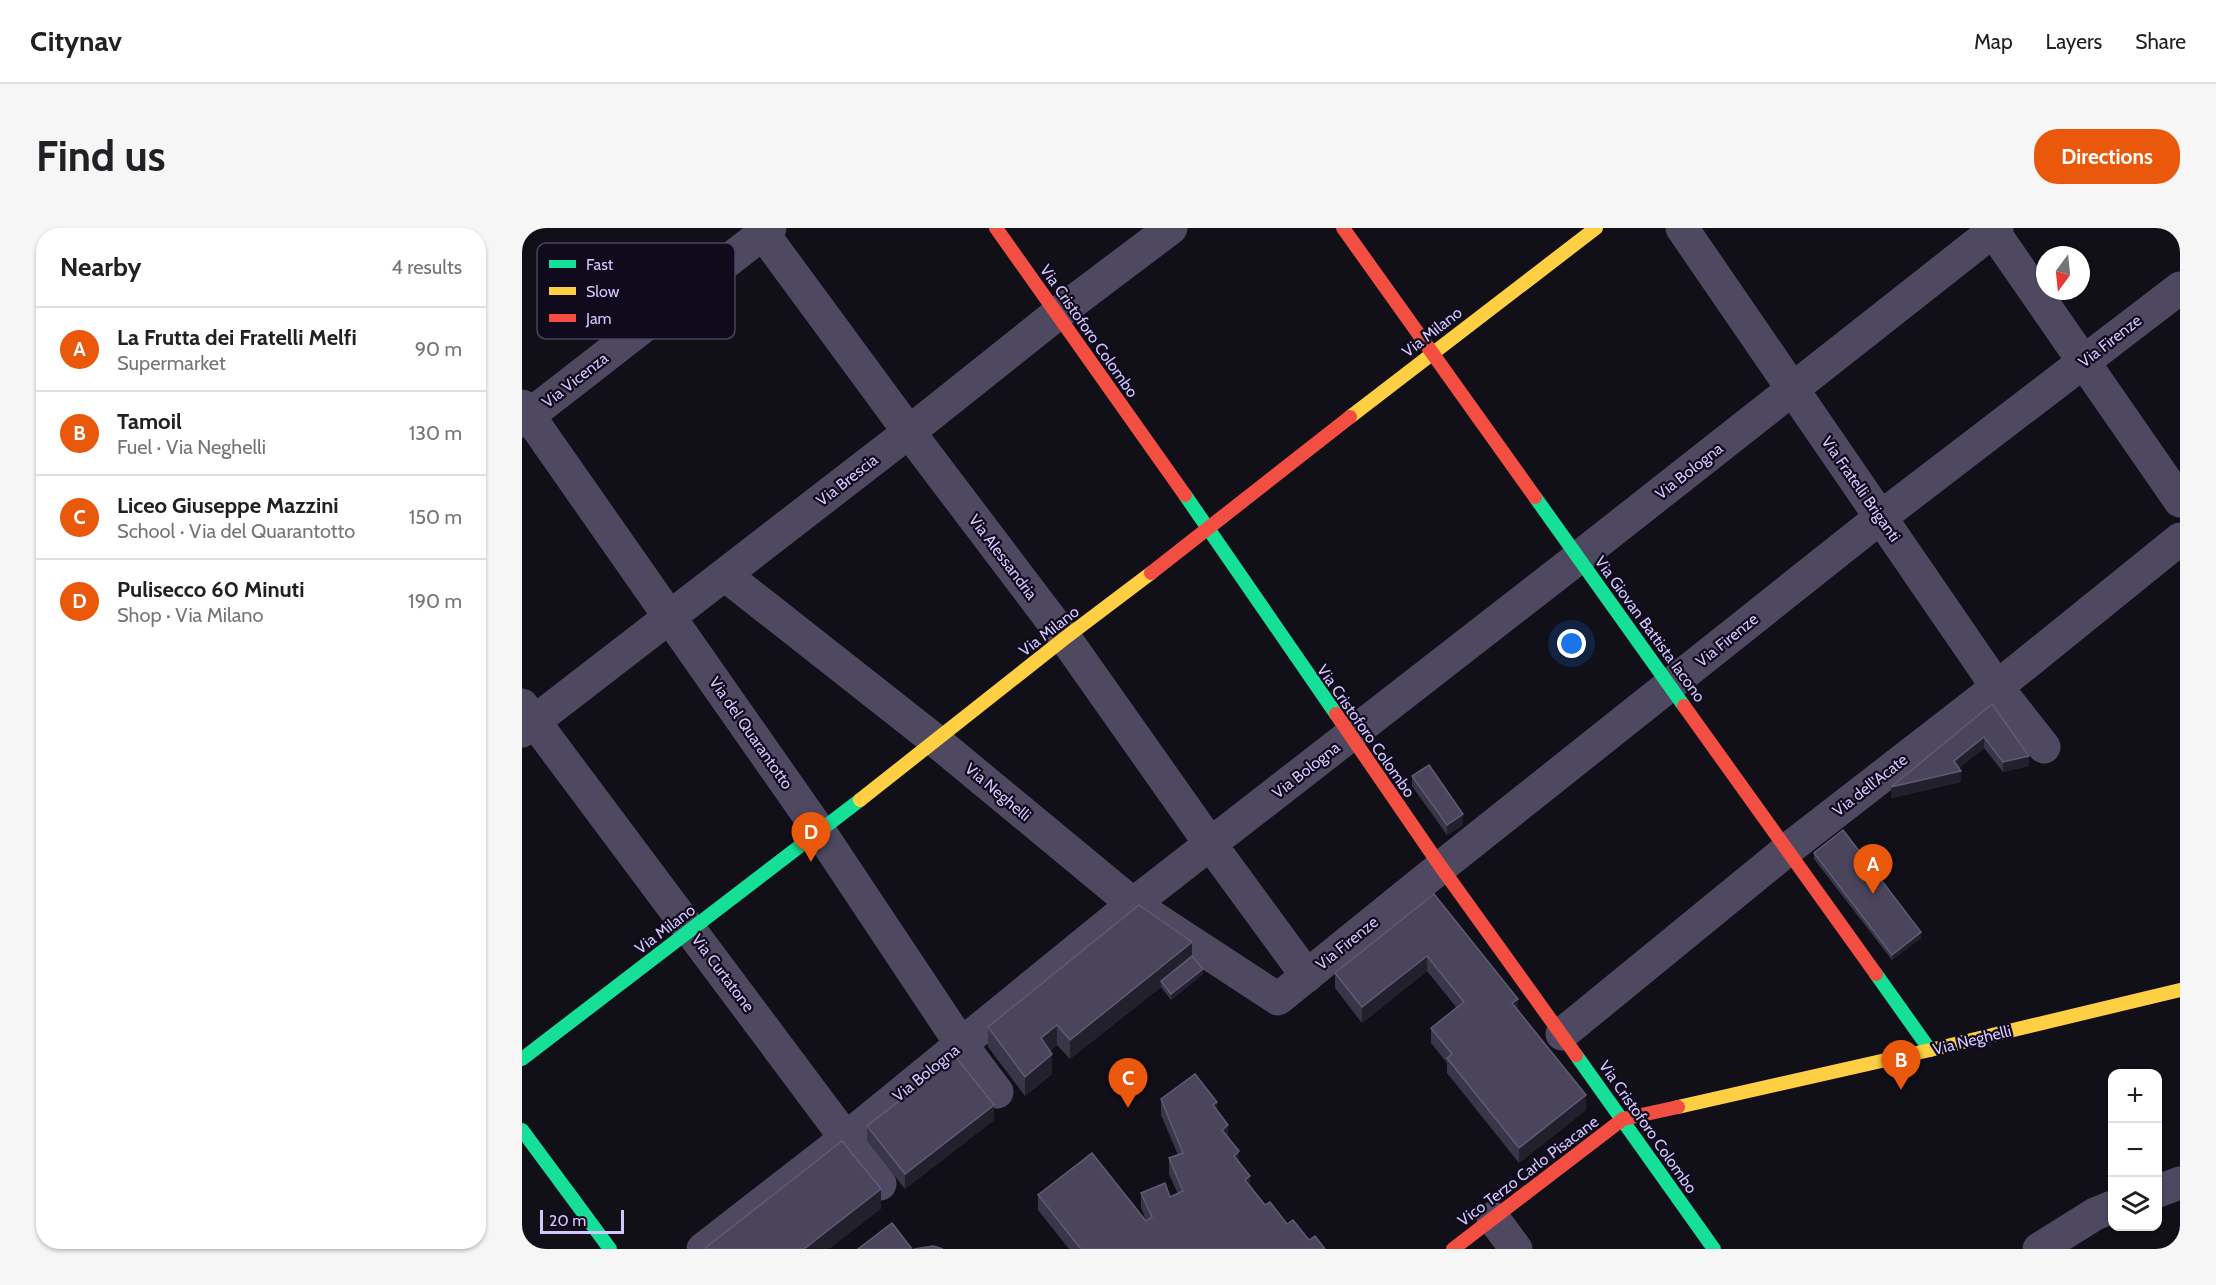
<!DOCTYPE html>
<html lang="en">
<head>
<meta charset="utf-8">
<style>
  :root { --surface:#fff; --page:#f6f6f6; --text:#202124; --muted:#757577; --line:#e0e0e0; --accent:#ea580c }
  body { margin:0; font-family:Cabin,sans-serif; background:var(--page); color:var(--text) }
  .controls { position:absolute; right:18px; bottom:18px; display:grid; overflow:hidden; border-radius:12px; box-shadow:0 2px 4px #0004 }
  .controls button { width:54px; height:54px; display:grid; place-items:center; padding:0; border:0; border-bottom:2px solid var(--line); background:var(--surface); color:var(--text); font:30px sans-serif }
  .compass { position:absolute; left:1514px; top:18px; width:54px; height:54px; border-radius:50%; background:var(--surface); box-shadow:0 2px 4px #0004; rotate:195deg }
  .scale { position:absolute; left:18px; bottom:15px; width:84px; box-sizing:border-box; padding-left:6px; border:3px solid #d3c6ff; border-top:0; font-size:16px; line-height:21px; white-space:nowrap; color:#d3c6ff; -webkit-text-stroke:4px #100b1c; paint-order:stroke }
  .you { position:absolute; left:1050px; top:416px; width:21px; height:21px; margin:-15px; border:4px solid #fff; border-radius:50%; background:#1a73e8; box-shadow:0 0 0 9px #1a73e833 }
  .badge { display:grid; place-items:center; width:39px; height:39px; border-radius:50%; background:var(--accent); color:#fff; font-size:20px; font-weight:700 }
  .pin { position:absolute; translate:-50% -50px; filter:drop-shadow(0 2px 3px #0008) }
  .pin::after { content:''; position:absolute; top:32px; width:21px; height:18px; background:inherit; clip-path:polygon(0 0,100% 0,50% 100%) }
  .list { margin:0; padding:0; list-style:none }
  h2 { display:flex; justify-content:space-between; align-items:center; height:78px; margin:0; padding:0 24px; font-size:26px }
  h2 small { font-size:20px; font-weight:400; color:var(--muted) }
  .list li { display:grid; grid-template-columns:39px 1fr auto; gap:18px; align-items:center; box-sizing:border-box; height:84px; padding:0 24px; border-top:2px solid var(--line) }
  .list b { display:block; font-size:22px; white-space:nowrap }
  .list p { margin:0; font-size:20px; white-space:nowrap; color:var(--muted) }
  .list em { font-size:20px; font-style:normal; color:var(--muted) }
  .icon { flex:none; width:33px; height:33px; fill:none; stroke:currentColor; stroke-width:2; stroke-linecap:round; stroke-linejoin:round }
  .map { position:relative; flex:none; width:1658px; height:1021px; overflow:hidden; border-radius:24px }
  header { display:flex; align-items:center; gap:36px; box-sizing:border-box; height:84px; padding:0 30px; background:var(--surface); border-bottom:2px solid var(--line) }
  header strong { font-size:28px }
  nav { display:flex; gap:33px; margin-inline-start:auto; font-size:21px }
  .intro { display:flex; align-items:center; justify-content:space-between; box-sizing:border-box; height:144px; padding:0 36px }
  h1 { margin:0; font-size:42px }
  .button { padding:15px 27px; border-radius:24px; background:var(--accent); color:#fff; font-size:21px; font-weight:700 }
  main { display:flex; gap:36px; padding:0 36px }
  aside { flex:1; background:var(--surface); border-radius:24px; box-shadow:0 2px 4px #0004 }
  .map>svg:first-child { display:block }
</style>
</head>
<body>
<header>
<strong>Citynav</strong>
<nav><a>Map</a><a>Layers</a><a>Share</a></nav>
</header>
<div class="intro"><h1>Find us</h1><a class="button">Directions</a></div>
<main>
<aside>
<h2>Nearby<small>4 results</small></h2>
<ul class="list">
<li><span class="badge">A</span><div><b>La Frutta dei Fratelli Melfi</b><p>Supermarket</p></div><em>90 m</em></li>
<li><span class="badge">B</span><div><b>Tamoil</b><p>Fuel · Via Neghelli</p></div><em>130 m</em></li>
<li><span class="badge">C</span><div><b>Liceo Giuseppe Mazzini</b><p>School · Via del Quarantotto</p></div><em>150 m</em></li>
<li><span class="badge">D</span><div><b>Pulisecco 60 Minuti</b><p>Shop · Via Milano</p></div><em>190 m</em></li>
</ul>
</aside>
<div class="map">
<svg width="1658" height="1021" viewBox="0 0 1658 1021">
  <rect width="100%" height="100%" fill="#110f18"/>
  <g fill="none" stroke-linecap="round" stroke-linejoin="round">
    <!-- street -->
    <g stroke="#4e4961" stroke-width="33">
      <path d="M237,0L387,204L543,410L689,617L785,748"/>
      <path d="M1160,0L1475,459L1522,519"/>
      <path d="M1469,0L1658,273"/>
      <path d="M0,178L298,604L439,816L475,864"/>
      <path d="M0,193L248,0"/>
      <path d="M203,347L414,513L611,676L756,771L919,639L1359,289L1658,60"/>
      <path d="M0,477L358,956"/>
      <path d="M0,503L387,204L535,86L649,0"/>
      <path d="M1040,806L1265,622L1475,459L1658,311"/>
      <path d="M1636,963L1658,955"/>
      <path d="M971,990L994,1021"/>
      <path d="M181,1021L324,910L611,676L1056,330L1475,0"/>
      <path d="M1517,1021L1573,986L1590,979"/>
    </g>
    <!-- fast -->
    <g stroke="#16e098" stroke-width="14">
      <path d="M663,267L814,486"/>
      <path d="M1013,269L1162,478"/>
      <path d="M1354,746L1408,822"/>
      <path d="M1054,827L1192,1021"/>
      <path d="M0,831L338,572"/>
      <path d="M0,902L88,1021"/>
    </g>
    <!-- slow -->
    <g stroke="#ffcf43" stroke-width="14">
      <path d="M828,189L1074,0"/>
      <path d="M338,572L543,410L629,345"/>
      <path d="M1156,879L1408,822L1658,762"/>
    </g>
    <!-- jam -->
    <g stroke="#f24e42" stroke-width="14">
      <path d="M474,0L663,267"/>
      <path d="M821,0L1013,269"/>
      <path d="M629,345L828,189"/>
      <path d="M1162,478L1354,746"/>
      <path d="M814,486L919,639L1054,827"/>
      <path d="M931,1021L1101,891L1156,879"/>
    </g>
  </g>
  <!-- wall -->
  <g fill="#3a3649">
    <path d="M1470,476L1507,538L1481,544L1462,520L1437,540L1439,554L1369,570Z"/>
    <path d="M890,548L941,597L925,607L890,558Z"/>
    <path d="M1292,625L1399,710L1370,732L1292,631Z"/>
    <path d="M912,666L996,783L1064,882L997,935L925,845V835L909,815V800L934,779L905,743L840,795L813,760V745Z"/>
    <path d="M670,728L681,746L649,772L639,759L548,831L535,817L528,823L530,846L503,868L466,819V799Z"/>
    <path d="M639,871L695,883L728,957L743,977L765,996L787,1012L803,1021H547L516,982V967L624,993V992L619,980V965L648,969L656,966L647,946V930L656,927L639,887Z"/>
    <path d="M472,892L383,961L345,913V898Z"/>
  </g>
  <!-- shaded-wall -->
  <g fill="#23202d">
    <path d="M1462,509V520L1432,544V533Z"/>
    <path d="M1507,528V538L1481,544V534Z"/>
    <path d="M1439,543V554L1369,570V559Z"/>
    <path d="M941,586V597L925,607V597Z"/>
    <path d="M1399,704V710L1370,732V727Z"/>
    <path d="M670,714V733L639,753V759L548,831V812Z"/>
    <path d="M905,728V743L840,795V779Z"/>
    <path d="M681,741V746L649,772V766Z"/>
    <path d="M996,771V786L990,775Z"/>
    <path d="M535,797V817L519,830V810Z"/>
    <path d="M530,826V846L503,868V849Z"/>
    <path d="M1064,867V882L997,935V920Z"/>
    <path d="M695,874V889L691,877Z"/>
    <path d="M472,877V892L383,961V946Z"/>
    <path d="M706,897V912L700,902Z"/>
    <path d="M717,923V939L712,928Z"/>
    <path d="M728,948V963L723,952Z"/>
    <path d="M359,961V981L307,1021H282Z"/>
  </g>
  <!-- building -->
  <g fill="#4b455c" stroke="#605a76" stroke-width="1.5">
    <path d="M1470,476L1507,528L1481,534L1462,509L1432,533L1439,543L1369,559Z"/>
    <path d="M907,537L941,586L925,597L890,548Z"/>
    <path d="M1321,602L1399,704L1370,727L1292,625Z"/>
    <path d="M912,666L996,771L990,775L1064,867L997,920L925,830L930,826L909,800L942,774L905,728L840,779L813,745Z"/>
    <path d="M617,677L670,714L548,812L535,797L519,810L530,826L503,849L466,799Z"/>
    <path d="M670,728L681,741L649,766L639,753Z"/>
    <path d="M434,829L472,877L383,946L345,898Z"/>
    <path d="M673,846L695,874L691,877L706,897L700,902L717,923L712,928L728,948L723,952L743,977L748,974L765,996L771,992L787,1012L793,1008L803,1021H559L516,967L570,925L624,993L630,989L619,965L643,955L648,969L661,963L647,930L661,925L639,871Z"/>
    <path d="M320,913L359,961L282,1021H182Z"/>
    <path d="M370,995L390,1021H336Z"/>
    <path d="M411,1018L421,1021H392Z"/>
  </g>
  <g text-anchor="middle" dominant-baseline="central" stroke-width="4.5" stroke-linejoin="round" paint-order="stroke">
    <!-- street labels -->
    <g font-size="16" fill="#d3c6ff" stroke="#100b1c">
      <text transform="translate(567 103) rotate(55)">Via Cristoforo Colombo</text>
      <text transform="translate(910 104) rotate(-38)">Via Milano</text>
      <text transform="translate(1588 113) rotate(-38)">Via Firenze</text>
      <text transform="translate(53 152) rotate(-38)">Via Vicenza</text>
      <text transform="translate(1167 243) rotate(-38)">Via Bologna</text>
      <text transform="translate(325 252) rotate(-38)">Via Brescia</text>
      <text transform="translate(1339 261) rotate(55)">Via Fratelli Briganti</text>
      <text transform="translate(481 329) rotate(53)">Via Alessandria</text>
      <text transform="translate(1128 401) rotate(54)">Via Giovan Battista Iacono</text>
      <text transform="translate(527 403) rotate(-38)">Via Milano</text>
      <text transform="translate(1205 412) rotate(-39)">Via Firenze</text>
      <text transform="translate(844 503) rotate(55)">Via Cristoforo Colombo</text>
      <text transform="translate(229 505) rotate(55)">Via del Quarantotto</text>
      <text transform="translate(784 542) rotate(-38)">Via Bologna</text>
      <text transform="translate(1348 557) rotate(-38)">Via dell'Acate</text>
      <text transform="translate(476 564) rotate(40)">Via Neghelli</text>
      <text transform="translate(143 701) rotate(-37)">Via Milano</text>
      <text transform="translate(825 715) rotate(-39)">Via Firenze</text>
      <text transform="translate(201 745) rotate(53)">Via Curtatone</text>
      <text transform="translate(1450 812) rotate(-14)">Via Neghelli</text>
      <text transform="translate(404 845) rotate(-39)">Via Bologna</text>
      <text transform="translate(1126 899) rotate(55)">Via Cristoforo Colombo</text>
      <text transform="translate(1006 943) rotate(-37)">Vico Terzo Carlo Pisacane</text>
    </g>
  </g>
  <!-- legend -->
  <rect x="15" y="15" width="198" height="96" rx="9" fill="#100b1c" stroke="#4a4360" stroke-width="1.5"/>
  <rect x="27" y="32" width="27" height="8" fill="#16e098"/>
  <rect x="27" y="59" width="27" height="8" fill="#ffcf43"/>
  <rect x="27" y="86" width="27" height="8" fill="#f24e42"/>
  <g font-size="16" fill="#d3c6ff">
    <text x="64" y="42">Fast</text>
    <text x="64" y="69">Slow</text>
    <text x="64" y="96">Jam</text>
  </g>
</svg>
<div class="controls">
<button>+</button>
<button>−</button>
<button><svg class="icon" aria-label="layers" viewBox="0 0 24 24"><path d="M12 4l9 5-9 5-9-5zM3 14l9 5 9-5"/></svg></button>
</div>
<svg class="compass" viewBox="-18 -18 36 36"><path d="M0-13l5 13h-10z" fill="#e53935"/><path d="M0 13l5-13h-10z" fill="#757577"/></svg>
<div class="scale">20 m</div>
<div class="you"></div>
<div class="pin badge" style="left:1351px;top:666px">A</div>
<div class="pin badge" style="left:1379px;top:862px">B</div>
<div class="pin badge" style="left:606px;top:880px">C</div>
<div class="pin badge" style="left:289px;top:634px">D</div>
</div>
</main>
</body>
</html>
